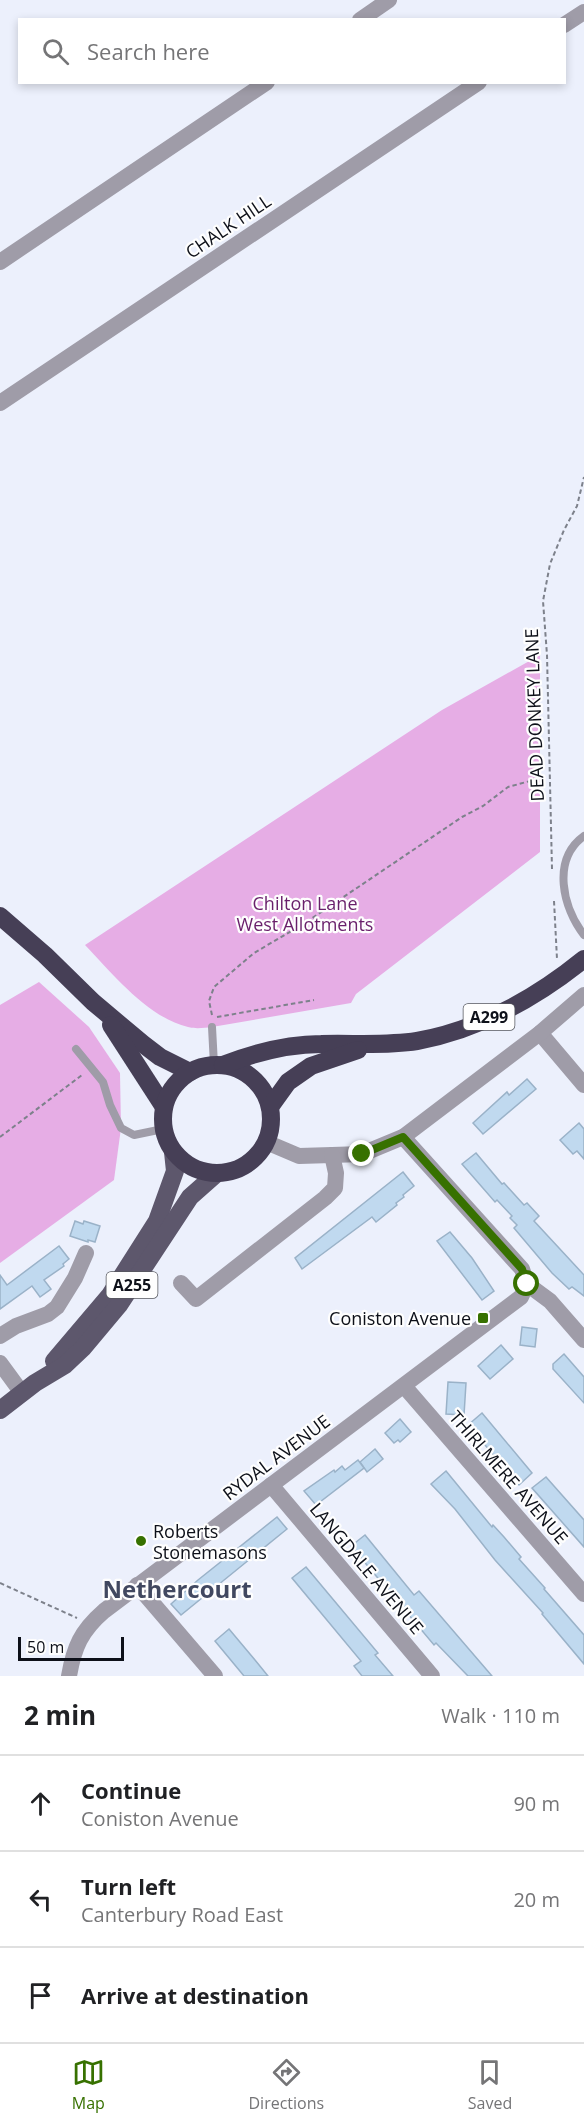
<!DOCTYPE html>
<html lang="en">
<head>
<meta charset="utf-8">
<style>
  :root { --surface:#fff; --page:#f6f6f6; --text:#202124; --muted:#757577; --line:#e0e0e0; --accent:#377100 }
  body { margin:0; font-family:"Open Sans",sans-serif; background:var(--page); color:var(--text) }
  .scale { position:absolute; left:18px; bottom:15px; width:106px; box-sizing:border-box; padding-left:6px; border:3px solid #0d1019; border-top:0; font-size:16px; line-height:21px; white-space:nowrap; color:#0d1019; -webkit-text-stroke:4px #fefefe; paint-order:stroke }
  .stop { position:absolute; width:18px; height:18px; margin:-14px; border:4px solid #377100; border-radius:50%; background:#fff }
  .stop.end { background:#377100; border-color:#fff; box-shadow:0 2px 6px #0008 }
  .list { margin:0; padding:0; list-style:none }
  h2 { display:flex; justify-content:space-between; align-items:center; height:78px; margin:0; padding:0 24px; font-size:26px }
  h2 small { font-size:20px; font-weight:400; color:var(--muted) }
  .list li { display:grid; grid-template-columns:39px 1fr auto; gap:18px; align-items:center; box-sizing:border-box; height:96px; padding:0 24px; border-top:2px solid var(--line) }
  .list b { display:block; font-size:22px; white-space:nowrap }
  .list p { margin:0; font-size:20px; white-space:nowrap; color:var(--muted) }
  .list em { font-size:20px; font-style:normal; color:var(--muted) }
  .icon { flex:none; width:33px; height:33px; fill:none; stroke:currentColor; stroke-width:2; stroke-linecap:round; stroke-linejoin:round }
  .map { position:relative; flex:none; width:584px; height:1676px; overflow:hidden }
  .search { position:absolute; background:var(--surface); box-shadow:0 3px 9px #0003; left:18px; right:18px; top:18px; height:66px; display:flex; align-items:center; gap:15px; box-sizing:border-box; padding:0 21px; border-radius:0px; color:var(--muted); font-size:22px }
  .sheet { height:366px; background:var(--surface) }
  nav { display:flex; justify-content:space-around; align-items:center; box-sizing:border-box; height:84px; border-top:2px solid var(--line); background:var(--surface); font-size:16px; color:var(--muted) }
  nav a { display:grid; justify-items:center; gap:3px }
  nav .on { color:var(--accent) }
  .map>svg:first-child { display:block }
</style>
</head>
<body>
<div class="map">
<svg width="584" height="1676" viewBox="0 0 584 1676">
  <rect width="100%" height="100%" fill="#ecf0fc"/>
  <!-- green -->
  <g fill="#e6ade5">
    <path d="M540,655V852L356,994L351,1003L212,1027C204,1028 195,1029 188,1027C147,1017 113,974 85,945L442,710Z"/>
    <path d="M39,982L89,1027L120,1073L121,1128L114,1180L0,1263V1005Z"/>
  </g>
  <!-- building -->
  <g fill="#c0d9ef" stroke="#9ab2c8" stroke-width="1.5">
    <path d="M527,1079L536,1089L483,1134L473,1123L507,1092L509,1095Z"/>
    <path d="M579,1123L584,1129V1159L577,1151L573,1154L560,1140Z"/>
    <path d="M476,1153L502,1184L504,1183L524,1205L527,1203L539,1216L534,1221L584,1275V1296L572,1287L569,1289L552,1273L514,1228L517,1225L510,1218L512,1216L497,1200L495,1202L462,1164Z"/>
    <path d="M403,1172L414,1186L403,1195L404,1197L396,1203L397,1205L376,1222L372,1217L302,1269L295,1258Z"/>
    <path d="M75,1221L83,1224L84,1221L100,1226L95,1242L88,1240V1242L70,1236Z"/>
    <path d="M450,1232L472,1258L494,1291L482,1300L437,1241Z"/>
    <path d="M59,1246L69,1259L63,1264L64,1266L44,1280L51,1289L40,1297L32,1286L0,1309V1275L7,1285Z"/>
    <path d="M522,1327L537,1329L535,1347L520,1345Z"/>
    <path d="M501,1345L513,1359L490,1379L478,1366Z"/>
    <path d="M564,1354L584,1377V1403L553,1369V1364Z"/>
    <path d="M448,1382L466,1383L464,1415L446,1414Z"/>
    <path d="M482,1413L532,1473L519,1485L468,1425Z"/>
    <path d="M400,1419L411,1432L400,1442L398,1440L394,1443L385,1433Z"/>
    <path d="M375,1449L383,1459L367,1472L360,1462Z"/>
    <path d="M358,1460L364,1468L316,1505L304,1491L334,1470L335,1472L342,1466L345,1470Z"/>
    <path d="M446,1471L492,1527L493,1525L504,1537L521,1557L519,1559L545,1588L544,1589L584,1635V1664L542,1614L543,1613L495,1560L455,1509L431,1484Z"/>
    <path d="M546,1477L584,1520V1547L532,1488Z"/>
    <path d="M277,1517L287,1529L181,1615L171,1604L198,1580Z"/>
    <path d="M365,1535L414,1595L419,1591L492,1676H468L436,1643L434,1645L351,1546Z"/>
    <path d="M306,1567L378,1653L375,1655L393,1676H362L354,1666L361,1661L292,1578Z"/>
    <path d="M229,1629L255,1660L268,1676H244L215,1641Z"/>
  </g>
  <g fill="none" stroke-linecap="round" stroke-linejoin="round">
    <!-- path -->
    <g stroke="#7d818b" stroke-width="2" stroke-dasharray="4.5 3" stroke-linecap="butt">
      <path d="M552,869L547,655L543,601L550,564L564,530L577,506L584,477"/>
      <path d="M554,901L557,959"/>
      <path d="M212,1015L209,1001L214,987L254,953L305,923L462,817L483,806L508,787L530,781"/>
      <path d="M217,1017L314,1000"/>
      <path d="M0,1137L82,1075"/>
      <path d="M0,1583L77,1618"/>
    </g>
    <!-- lane -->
    <g stroke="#9f9ca8" stroke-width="8">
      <path d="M584,836C551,860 563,908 584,935"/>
      <path d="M212,1027L214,1065"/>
      <path d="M76,1049L103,1082L110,1105L121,1128L134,1135L163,1129"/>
    </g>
    <!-- street -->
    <g stroke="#9f9ca8" stroke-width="16">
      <path d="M360,20L389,0"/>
      <path d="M564,25L584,12"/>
      <path d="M0,262L267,82"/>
      <path d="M0,403L479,82"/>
      <path d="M540,1033L584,1085"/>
      <path d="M403,1137L522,1269L527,1284L550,1301L584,1340"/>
      <path d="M266,1142L299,1156L332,1155L362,1154L403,1137L540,1033L584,995"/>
      <path d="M181,1283L196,1299L325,1198L335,1188L336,1173L332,1155"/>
      <path d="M0,1336L16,1326L48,1314L57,1307L75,1278L86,1253"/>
      <path d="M0,1363L22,1393"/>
      <path d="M404,1386L584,1594"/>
      <path d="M271,1485L432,1676"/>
      <path d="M137,1585L215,1676"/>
      <path d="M69,1676C74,1647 81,1631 104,1611L521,1297L527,1284"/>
    </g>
    <!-- primary -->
    <g stroke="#5d576c" stroke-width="18">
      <path d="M54,1361L110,1295L157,1221L175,1171L173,1152"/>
      <path d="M0,1410L35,1383L65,1365L83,1348L119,1305L190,1197L216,1174"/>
    </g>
    <!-- highway -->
    <g stroke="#463f56" stroke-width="18">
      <path d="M0,916L45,955L93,1002L143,1044L160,1057L190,1072"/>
      <path d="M111,1025L164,1107"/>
      <circle cx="217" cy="1119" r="54"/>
      <path d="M223,1065C254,1053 288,1044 321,1044C353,1043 386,1046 417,1041C478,1030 536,998 584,959"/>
      <path d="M270,1107L288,1082L311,1066L358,1050"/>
    </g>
  </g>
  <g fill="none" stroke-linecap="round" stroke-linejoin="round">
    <!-- route -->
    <path stroke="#377100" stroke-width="8" d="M362,1154L403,1137L522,1269L527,1284"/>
  </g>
  <!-- markers -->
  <g fill="#377100" stroke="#fefefe" stroke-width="2">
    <rect x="477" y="1312" width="12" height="12" rx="3"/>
    <circle cx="141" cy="1541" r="6"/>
  </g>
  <g text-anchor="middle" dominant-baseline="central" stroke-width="4.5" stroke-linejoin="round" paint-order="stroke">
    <!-- shield labels -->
    <g fill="#fefefe" stroke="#55575e" stroke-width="1.5">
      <rect x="463.5" y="1004" width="51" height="26" rx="4.5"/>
      <rect x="106.5" y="1272" width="51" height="26" rx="4.5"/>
    </g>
    <g font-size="16" font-weight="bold" fill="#0d1019">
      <text x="489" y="1017">A299</text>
      <text x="132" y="1285">A255</text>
    </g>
    <!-- street labels -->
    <g font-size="18" fill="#0d1019" stroke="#fefefe">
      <text transform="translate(228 226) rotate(-34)">CHALK HILL</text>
      <text transform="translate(534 715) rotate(-92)">DEAD DONKEY LANE</text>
      <text transform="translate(276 1457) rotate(-37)">RYDAL AVENUE</text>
      <text transform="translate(509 1477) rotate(49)">THIRLMERE AVENUE</text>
      <text transform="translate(367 1568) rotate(50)">LANGDALE AVENUE</text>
    </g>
    <!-- park labels -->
    <g font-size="18" fill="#691f6b" stroke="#fefefe">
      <text x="305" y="903">Chilton Lane<tspan x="305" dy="21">West Allotments</tspan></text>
    </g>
    <!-- poi labels -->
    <g font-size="18" fill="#0d1019" stroke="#fefefe" text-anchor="end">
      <text x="471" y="1318">Coniston Avenue</text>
      <text x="153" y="1531" text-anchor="start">Roberts<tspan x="153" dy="21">Stonemasons</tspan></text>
    </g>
    <!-- district labels -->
    <g font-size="24" font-weight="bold" fill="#414860" stroke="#fefefe">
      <text x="177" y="1588">Nethercourt</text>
    </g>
  </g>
</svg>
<div class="scale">50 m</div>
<div class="stop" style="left:527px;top:1284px"></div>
<div class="stop end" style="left:362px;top:1154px"></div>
<div class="search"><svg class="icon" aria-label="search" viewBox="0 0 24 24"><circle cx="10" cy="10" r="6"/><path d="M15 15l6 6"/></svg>Search here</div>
</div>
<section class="sheet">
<h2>2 min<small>Walk · 110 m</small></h2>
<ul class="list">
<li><svg class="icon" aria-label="ahead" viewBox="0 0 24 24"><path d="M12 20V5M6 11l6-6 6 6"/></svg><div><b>Continue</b><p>Coniston Avenue</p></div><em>90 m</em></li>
<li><svg class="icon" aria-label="left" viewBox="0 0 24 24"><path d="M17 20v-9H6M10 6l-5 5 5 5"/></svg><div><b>Turn left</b><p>Canterbury Road East</p></div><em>20 m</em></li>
<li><svg class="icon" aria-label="arrive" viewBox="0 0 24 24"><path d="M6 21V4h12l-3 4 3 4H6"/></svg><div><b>Arrive at destination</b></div></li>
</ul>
</section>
<nav>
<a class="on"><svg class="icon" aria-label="map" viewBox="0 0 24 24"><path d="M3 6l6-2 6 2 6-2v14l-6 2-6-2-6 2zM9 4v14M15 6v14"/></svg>Map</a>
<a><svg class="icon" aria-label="directions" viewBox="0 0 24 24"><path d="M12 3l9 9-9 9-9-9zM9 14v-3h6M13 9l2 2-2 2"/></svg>Directions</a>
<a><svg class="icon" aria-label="saved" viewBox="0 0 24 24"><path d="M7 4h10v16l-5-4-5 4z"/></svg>Saved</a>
</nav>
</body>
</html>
